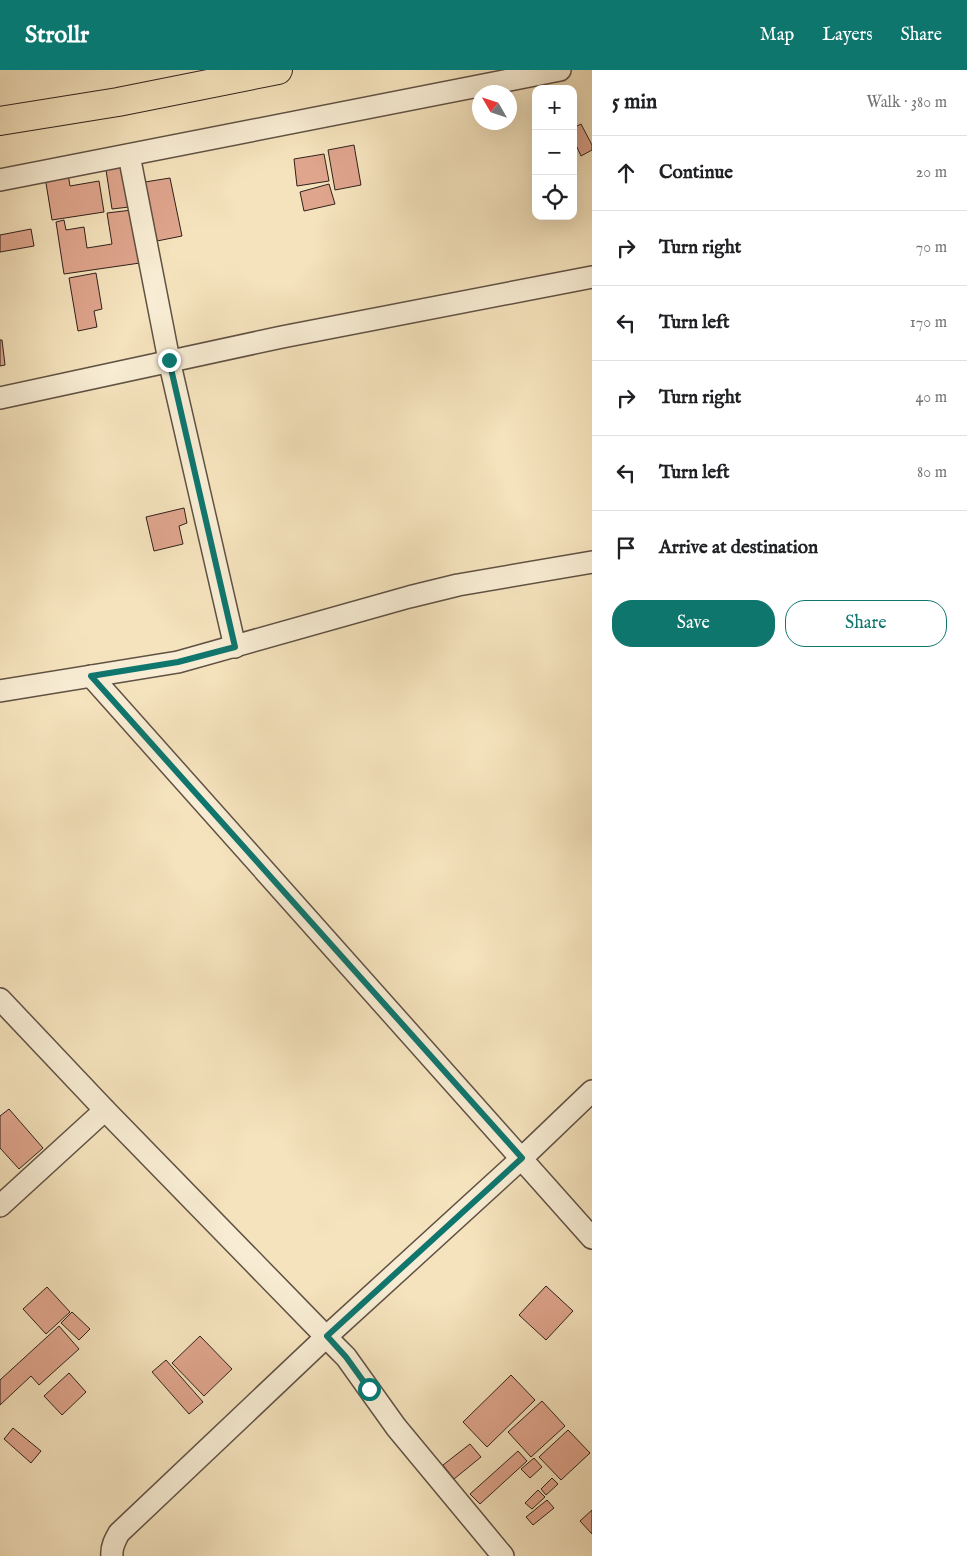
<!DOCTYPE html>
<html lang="en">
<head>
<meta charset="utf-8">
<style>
  :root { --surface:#fff; --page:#f2f2f2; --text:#202124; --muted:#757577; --line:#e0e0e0; --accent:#0f766e }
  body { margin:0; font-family:"IM FELL English",serif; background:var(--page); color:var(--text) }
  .controls { position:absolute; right:15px; top:15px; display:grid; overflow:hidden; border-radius:10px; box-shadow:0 5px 20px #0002 }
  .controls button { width:45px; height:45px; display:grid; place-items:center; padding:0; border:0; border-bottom:1px solid var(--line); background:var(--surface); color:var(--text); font:25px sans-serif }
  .compass { position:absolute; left:472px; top:15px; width:45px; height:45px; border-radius:50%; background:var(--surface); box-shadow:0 5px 20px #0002; rotate:309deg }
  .stop { position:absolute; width:15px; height:15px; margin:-11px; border:4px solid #0f766e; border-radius:50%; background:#fff }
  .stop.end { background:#0f766e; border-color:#fff; box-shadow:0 1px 5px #0008 }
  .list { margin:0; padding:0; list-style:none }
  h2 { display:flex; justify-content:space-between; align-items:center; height:65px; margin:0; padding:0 20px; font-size:21px }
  h2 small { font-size:16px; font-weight:400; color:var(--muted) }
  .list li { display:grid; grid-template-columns:32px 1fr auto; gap:15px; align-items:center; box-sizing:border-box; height:75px; padding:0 20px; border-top:1px solid var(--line) }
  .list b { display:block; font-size:19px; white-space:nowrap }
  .list em { font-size:16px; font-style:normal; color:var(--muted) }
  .actions { display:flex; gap:10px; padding:15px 20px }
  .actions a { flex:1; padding:11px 0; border:1px solid var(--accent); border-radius:20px; text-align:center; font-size:18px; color:var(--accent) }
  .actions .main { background:var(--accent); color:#fff }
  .icon { flex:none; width:28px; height:28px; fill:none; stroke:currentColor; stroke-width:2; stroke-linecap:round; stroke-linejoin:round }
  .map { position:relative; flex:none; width:592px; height:1486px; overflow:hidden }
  header { display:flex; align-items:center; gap:30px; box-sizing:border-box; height:70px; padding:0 25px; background:var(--accent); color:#fff }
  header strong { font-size:24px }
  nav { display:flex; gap:28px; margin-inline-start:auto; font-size:18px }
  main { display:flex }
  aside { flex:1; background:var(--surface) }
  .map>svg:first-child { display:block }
</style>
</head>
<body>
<header>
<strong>Strollr</strong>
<nav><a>Map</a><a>Layers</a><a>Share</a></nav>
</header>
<main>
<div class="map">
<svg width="592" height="1486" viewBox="0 0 592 1486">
  <rect width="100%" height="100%" fill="#f5e3bd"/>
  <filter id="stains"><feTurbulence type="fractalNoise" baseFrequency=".004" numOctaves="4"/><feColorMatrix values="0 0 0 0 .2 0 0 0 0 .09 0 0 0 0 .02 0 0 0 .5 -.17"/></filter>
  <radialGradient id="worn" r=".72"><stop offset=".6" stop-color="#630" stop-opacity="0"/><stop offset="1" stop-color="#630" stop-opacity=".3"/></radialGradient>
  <!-- building -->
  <g fill="#dfa58d" stroke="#2f211b">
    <path d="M581,54L592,75V80L581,86L576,75L573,76V58Z"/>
    <path d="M354,75L361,115L335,120L328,80Z"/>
    <path d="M324,84L329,111L297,116L294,89Z"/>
    <path d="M123,97L129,137L112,139L106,100Z"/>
    <path d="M68,104L70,116L99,111L104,142L52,150L45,107Z"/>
    <path d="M170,108L182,166L157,171L145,112Z"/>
    <path d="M329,114L335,134L304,141L300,122Z"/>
    <path d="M132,140L140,193L64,204L56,152L64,150L66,160L84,157L87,178L112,174L107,143Z"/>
    <path d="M31,159L34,176L0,182V165Z"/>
    <path d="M96,203L102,239L94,241L97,257L78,261L69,208Z"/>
    <path d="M0,270H2L5,295L0,296Z"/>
    <path d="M184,438L187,453L179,456L183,474L154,481L146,447Z"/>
    <path d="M9,1039L43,1078L19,1099L0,1078V1046Z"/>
    <path d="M546,1216L573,1241L546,1270L519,1245Z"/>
    <path d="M47,1217L70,1242L46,1264L23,1239Z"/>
    <path d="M72,1242L90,1259L79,1270L61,1253Z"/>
    <path d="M59,1256L79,1279L39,1315L31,1306L0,1335V1310Z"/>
    <path d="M200,1266L232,1299L204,1326L172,1293Z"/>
    <path d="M166,1290L203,1332L189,1344L152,1302Z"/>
    <path d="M69,1303L86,1322L62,1345L44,1326Z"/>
    <path d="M511,1305L535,1330L487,1377L463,1352Z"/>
    <path d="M542,1331L565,1356L531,1387L508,1362Z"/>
    <path d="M13,1358L41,1381L31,1393L4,1369Z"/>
    <path d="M568,1360L590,1383L561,1410L539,1387Z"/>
    <path d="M470,1374L481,1387L454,1409L443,1395Z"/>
    <path d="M518,1381L527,1391L480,1434L470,1424Z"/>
    <path d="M534,1388L542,1397L530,1408L521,1399Z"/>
    <path d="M552,1408L558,1414L546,1425L541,1419Z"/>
    <path d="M538,1420L545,1427L532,1439L525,1433Z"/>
    <path d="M547,1430L554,1438L533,1455L526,1447Z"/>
    <path d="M592,1440V1464L580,1451Z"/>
  </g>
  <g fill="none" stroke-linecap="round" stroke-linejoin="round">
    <!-- street casing -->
    <g stroke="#605244" stroke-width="24">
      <g id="street">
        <path d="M129,85L169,290L235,577"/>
        <path d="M0,110L560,0"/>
        <path d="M0,328L282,267L592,207"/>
        <path d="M91,606L592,1168"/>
        <path d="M0,621L178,592L409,527L458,515L592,492"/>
        <path d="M0,929L105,1040L335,1276L346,1287L396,1357L503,1486"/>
        <path d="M0,1136L105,1040"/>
        <path d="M112,1486C111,1477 115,1470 119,1463L327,1266L521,1089L592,1021"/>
      </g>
    </g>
    <!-- highway casing -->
    <g stroke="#2f211b" stroke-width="30">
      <path id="highway" d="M0,51L118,32L278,0"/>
    </g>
    <!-- street -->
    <use href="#street" stroke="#f8edd4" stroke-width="21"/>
    <!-- highway -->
    <use href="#highway" stroke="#f5e3bd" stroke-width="28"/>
  </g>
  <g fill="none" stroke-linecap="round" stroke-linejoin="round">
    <!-- route -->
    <path stroke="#0f766e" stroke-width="6" d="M169,290L235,577L178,592L91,606L522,1088L327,1266L346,1287L369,1319"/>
  </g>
  <rect width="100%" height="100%" filter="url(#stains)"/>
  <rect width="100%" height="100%" fill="url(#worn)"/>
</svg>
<div class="controls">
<button>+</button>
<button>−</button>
<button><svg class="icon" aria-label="locate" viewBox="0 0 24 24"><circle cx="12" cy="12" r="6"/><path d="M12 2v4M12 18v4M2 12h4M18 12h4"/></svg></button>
</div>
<svg class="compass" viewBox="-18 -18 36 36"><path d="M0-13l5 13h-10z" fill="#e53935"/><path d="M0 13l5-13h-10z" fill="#757577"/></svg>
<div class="stop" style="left:369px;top:1319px"></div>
<div class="stop end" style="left:169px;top:290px"></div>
</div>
<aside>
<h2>5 min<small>Walk · 380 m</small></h2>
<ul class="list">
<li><svg class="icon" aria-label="ahead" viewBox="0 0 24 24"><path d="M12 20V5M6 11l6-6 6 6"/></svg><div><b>Continue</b></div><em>20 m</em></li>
<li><svg class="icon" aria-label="right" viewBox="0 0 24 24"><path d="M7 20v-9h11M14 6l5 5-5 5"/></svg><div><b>Turn right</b></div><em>70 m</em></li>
<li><svg class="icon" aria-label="left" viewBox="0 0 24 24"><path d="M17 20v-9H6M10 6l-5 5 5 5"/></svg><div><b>Turn left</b></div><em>170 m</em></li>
<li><svg class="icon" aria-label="right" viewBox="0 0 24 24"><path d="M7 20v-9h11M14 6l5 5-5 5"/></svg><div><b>Turn right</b></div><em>40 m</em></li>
<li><svg class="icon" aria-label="left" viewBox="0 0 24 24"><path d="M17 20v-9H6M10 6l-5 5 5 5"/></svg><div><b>Turn left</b></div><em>80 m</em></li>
<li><svg class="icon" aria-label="arrive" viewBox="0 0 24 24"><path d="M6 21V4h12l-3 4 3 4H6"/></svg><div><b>Arrive at destination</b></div></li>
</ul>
<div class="actions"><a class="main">Save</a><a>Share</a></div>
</aside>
</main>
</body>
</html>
